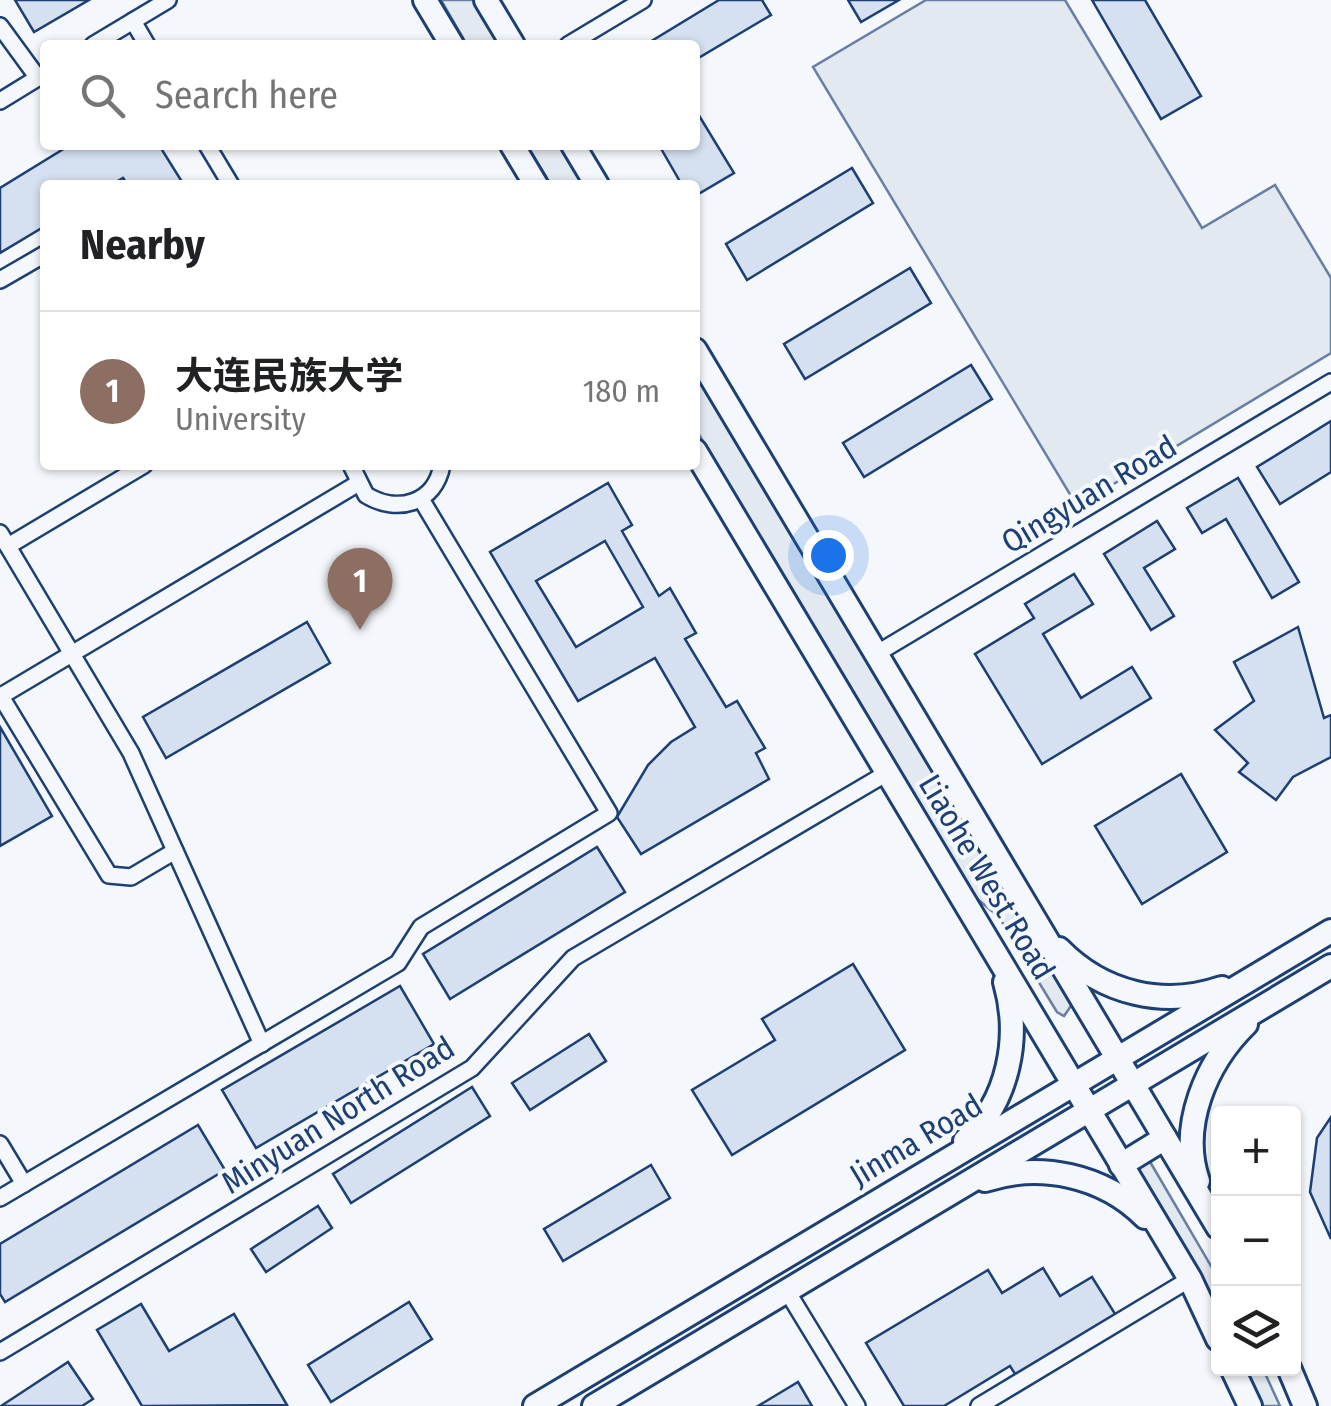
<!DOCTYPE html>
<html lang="en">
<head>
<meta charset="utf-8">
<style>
  :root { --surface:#fff; --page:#f2f2f2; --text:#202124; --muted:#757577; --line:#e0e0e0; --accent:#c62828 }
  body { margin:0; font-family:"Fira Sans Condensed","Noto Sans SC",sans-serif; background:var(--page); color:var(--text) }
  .controls { position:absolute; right:30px; bottom:30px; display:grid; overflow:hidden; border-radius:10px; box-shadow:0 2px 8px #0004 }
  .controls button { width:90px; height:90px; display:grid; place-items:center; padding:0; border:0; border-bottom:2px solid var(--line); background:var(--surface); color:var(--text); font:50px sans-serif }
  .you { position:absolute; left:828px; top:555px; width:35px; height:35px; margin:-25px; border:8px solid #fff; border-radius:50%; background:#1a73e8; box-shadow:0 0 0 15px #1a73e833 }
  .badge { display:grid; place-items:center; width:65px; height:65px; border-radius:50%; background:var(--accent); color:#fff; font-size:32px; font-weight:700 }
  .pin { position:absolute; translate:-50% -82px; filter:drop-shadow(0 2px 5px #0008) }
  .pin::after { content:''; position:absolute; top:52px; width:35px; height:30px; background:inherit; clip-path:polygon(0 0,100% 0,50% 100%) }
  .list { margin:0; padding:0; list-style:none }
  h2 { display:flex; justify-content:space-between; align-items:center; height:130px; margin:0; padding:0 40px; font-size:42px }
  h2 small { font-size:32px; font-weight:400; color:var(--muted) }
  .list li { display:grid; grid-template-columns:65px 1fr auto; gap:30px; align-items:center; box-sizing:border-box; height:160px; padding:0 40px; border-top:2px solid var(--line) }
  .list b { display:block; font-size:38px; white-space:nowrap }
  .list p { margin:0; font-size:32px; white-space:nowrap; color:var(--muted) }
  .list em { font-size:32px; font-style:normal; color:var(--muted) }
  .icon { flex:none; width:55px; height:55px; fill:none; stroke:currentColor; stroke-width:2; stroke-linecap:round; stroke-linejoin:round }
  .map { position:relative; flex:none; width:1331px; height:1406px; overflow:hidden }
  .search { position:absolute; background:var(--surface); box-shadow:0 2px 8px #0004; left:40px; top:40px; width:660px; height:110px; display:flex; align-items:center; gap:25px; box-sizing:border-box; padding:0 35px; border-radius:10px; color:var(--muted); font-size:38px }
  .panel { position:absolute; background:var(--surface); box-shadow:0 2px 8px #0004; left:40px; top:180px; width:660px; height:290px; border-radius:10px }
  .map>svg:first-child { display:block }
</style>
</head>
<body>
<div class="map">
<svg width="1331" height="1406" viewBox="0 0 1331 1406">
  <rect width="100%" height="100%" fill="#f4f7fb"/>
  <!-- green -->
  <g fill="#e3e9f0" stroke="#687fa3" stroke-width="2.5">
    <path d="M441,0H475L501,45H467Z"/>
    <path d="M926,0H1065L1202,228L1275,185L1331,278V353L1077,506L813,67Z"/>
    <path d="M527,145H561L585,185H551Z"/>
    <path d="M695,370L1073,1003L1064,1016L1057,1012L999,917L975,897L695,428Z"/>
    <path d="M1149,1160L1218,1278V1311L1137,1168Z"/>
    <path d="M1246,1369H1263L1280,1406H1263Z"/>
  </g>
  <!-- building -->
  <g fill="#d5e0f0" stroke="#1d3f73" stroke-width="2.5" fill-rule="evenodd">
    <path d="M15,0H89L34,32Z"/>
    <path d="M719,0H762L771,15L695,60V45H645Z"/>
    <path d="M848,0H899L861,22Z"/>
    <path d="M1092,0H1145L1201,96L1161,119Z"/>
    <path d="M695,109L734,173L695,196V185H682L659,145H695Z"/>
    <path d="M70,145H159L184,185H128L123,178L111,185H45V226L0,253V188Z"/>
    <path d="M852,168L873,203L747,280L726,244Z"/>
    <path d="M910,268L931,303L805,379L784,344Z"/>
    <path d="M971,365L992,399L864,477L843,443Z"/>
    <path d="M1331,421V472L1280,504L1257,467Z"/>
    <path d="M1238,478L1299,582L1272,598L1226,519L1202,533L1187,508Z"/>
    <path d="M608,483L632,525L622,531L659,596L670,588L696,633L685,639L726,707L737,701L765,748L756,753L769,779L641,854L617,817L648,765L671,742L695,727L655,658L578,701L490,552ZM605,541L643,607L576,647L536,581Z"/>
    <path d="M1157,521L1175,549L1144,568L1174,616L1151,630L1104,554Z"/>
    <path d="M1074,574L1093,604L1043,634L1081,698L1132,667L1151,698L1042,764L975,654L1034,618L1025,604Z"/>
    <path d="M307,622L330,663L166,758L143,717Z"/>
    <path d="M1298,627L1324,718L1331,715V757L1293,777L1276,800L1239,772L1248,763L1215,730L1254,701L1234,662Z"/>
    <path d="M0,727L52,816L0,846Z"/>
    <path d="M1181,774L1227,852L1142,904L1095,826Z"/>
    <path d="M597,847L625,892L450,999L423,954Z"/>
    <path d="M853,964L905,1050L732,1155L692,1090L775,1040L762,1019Z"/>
    <path d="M400,986L434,1044L256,1148L222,1090Z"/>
    <path d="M589,1034L606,1061L530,1110L512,1083Z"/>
    <path d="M472,1087L490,1116L351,1203L333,1174Z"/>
    <path d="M1331,1117V1239L1310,1192L1317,1138Z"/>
    <path d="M198,1125L225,1170L5,1302L0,1294V1244Z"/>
    <path d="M651,1165L670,1198L563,1261L544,1229Z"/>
    <path d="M318,1206L332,1228L266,1272L251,1249Z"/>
    <path d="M1043,1268L1060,1296L1092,1277L1117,1317L1017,1377L1010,1366L944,1406H904L866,1343L988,1270L1002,1293Z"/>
    <path d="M409,1302L432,1339L331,1402L308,1365Z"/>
    <path d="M141,1304L169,1351L234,1314L287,1405L142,1406L97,1330Z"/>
    <path d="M68,1362L93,1399L82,1406H1Z"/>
    <path d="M798,1382L812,1406H758Z"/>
  </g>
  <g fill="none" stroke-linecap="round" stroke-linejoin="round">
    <!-- street casing -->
    <g stroke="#1d3f73" stroke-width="20">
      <g id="street">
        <path d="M133,21L147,45"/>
        <path d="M0,26L38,78"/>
        <path d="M93,45L168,0"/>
        <path d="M568,45L643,0"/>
        <path d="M0,101L44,74"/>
        <path d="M207,145L231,185"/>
        <path d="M0,280L45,254"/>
        <path d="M351,465L366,495C397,514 435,504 442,465"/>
        <path d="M0,533L131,753L262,1044"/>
        <path d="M8,546L144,465"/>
        <path d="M876,654L1331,382"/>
        <path d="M0,695L109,875L131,877L175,851"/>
        <path d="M1,696L357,484"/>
        <path d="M0,1144L24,1184"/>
        <path d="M0,1198L398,963L421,927L609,813L421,499"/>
        <path d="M787,1291L857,1406"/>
        <path d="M0,1352L472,1068L573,958L887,773"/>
        <path d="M979,1406L1190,1279"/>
      </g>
    </g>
    <!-- secondary casing -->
    <g stroke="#1d3f73" stroke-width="28">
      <g id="secondary">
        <path d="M425,0L452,45"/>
        <path d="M486,0L513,45"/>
        <path d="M512,145L536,185"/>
        <path d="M573,145L597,185"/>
        <path d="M695,350L1218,1227"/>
        <path d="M695,451L1190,1279L1218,1339"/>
        <path d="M1059,949C1103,994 1164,1008 1222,988"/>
        <path d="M965,1141C1009,1101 1021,1037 1005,982"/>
        <path d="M1121,1165L1165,1138"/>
        <path d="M985,1180C1040,1162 1103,1175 1145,1217"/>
        <path d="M1198,1181C1179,1126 1206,1063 1246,1024"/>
        <path d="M1232,1368L1250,1406"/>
        <path d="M1289,1368L1305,1406"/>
        <path d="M535,1406L1331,931"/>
        <path d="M594,1406L1331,966"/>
      </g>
    </g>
    <!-- street -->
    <use href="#street" stroke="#f4f7fb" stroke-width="15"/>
    <!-- secondary -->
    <use href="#secondary" stroke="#f4f7fb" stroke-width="22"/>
  </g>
  <g text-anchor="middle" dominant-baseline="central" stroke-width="8" stroke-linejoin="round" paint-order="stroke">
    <!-- street labels -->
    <g font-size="32" fill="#1d3f73" stroke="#f4f7fb">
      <text transform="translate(1089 494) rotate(-31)">Qingyuan Road</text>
      <text transform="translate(987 877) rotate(59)">Liaohe West Road</text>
      <text transform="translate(338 1115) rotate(-32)">Minyuan North Road</text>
      <text transform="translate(916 1140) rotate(-31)">Jinma Road</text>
    </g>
  </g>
</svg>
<div class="controls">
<button>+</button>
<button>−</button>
<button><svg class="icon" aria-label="layers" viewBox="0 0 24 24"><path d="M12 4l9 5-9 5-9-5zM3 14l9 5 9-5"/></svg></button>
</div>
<div class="you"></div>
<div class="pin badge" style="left:360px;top:630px;background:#8d6e63">1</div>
<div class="search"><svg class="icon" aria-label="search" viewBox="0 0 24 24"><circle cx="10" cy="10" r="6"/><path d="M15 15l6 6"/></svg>Search here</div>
<section class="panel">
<h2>Nearby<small></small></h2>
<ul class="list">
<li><span class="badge" style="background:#8d6e63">1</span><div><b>大连民族大学</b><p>University</p></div><em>180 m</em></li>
</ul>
</section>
</div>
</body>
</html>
